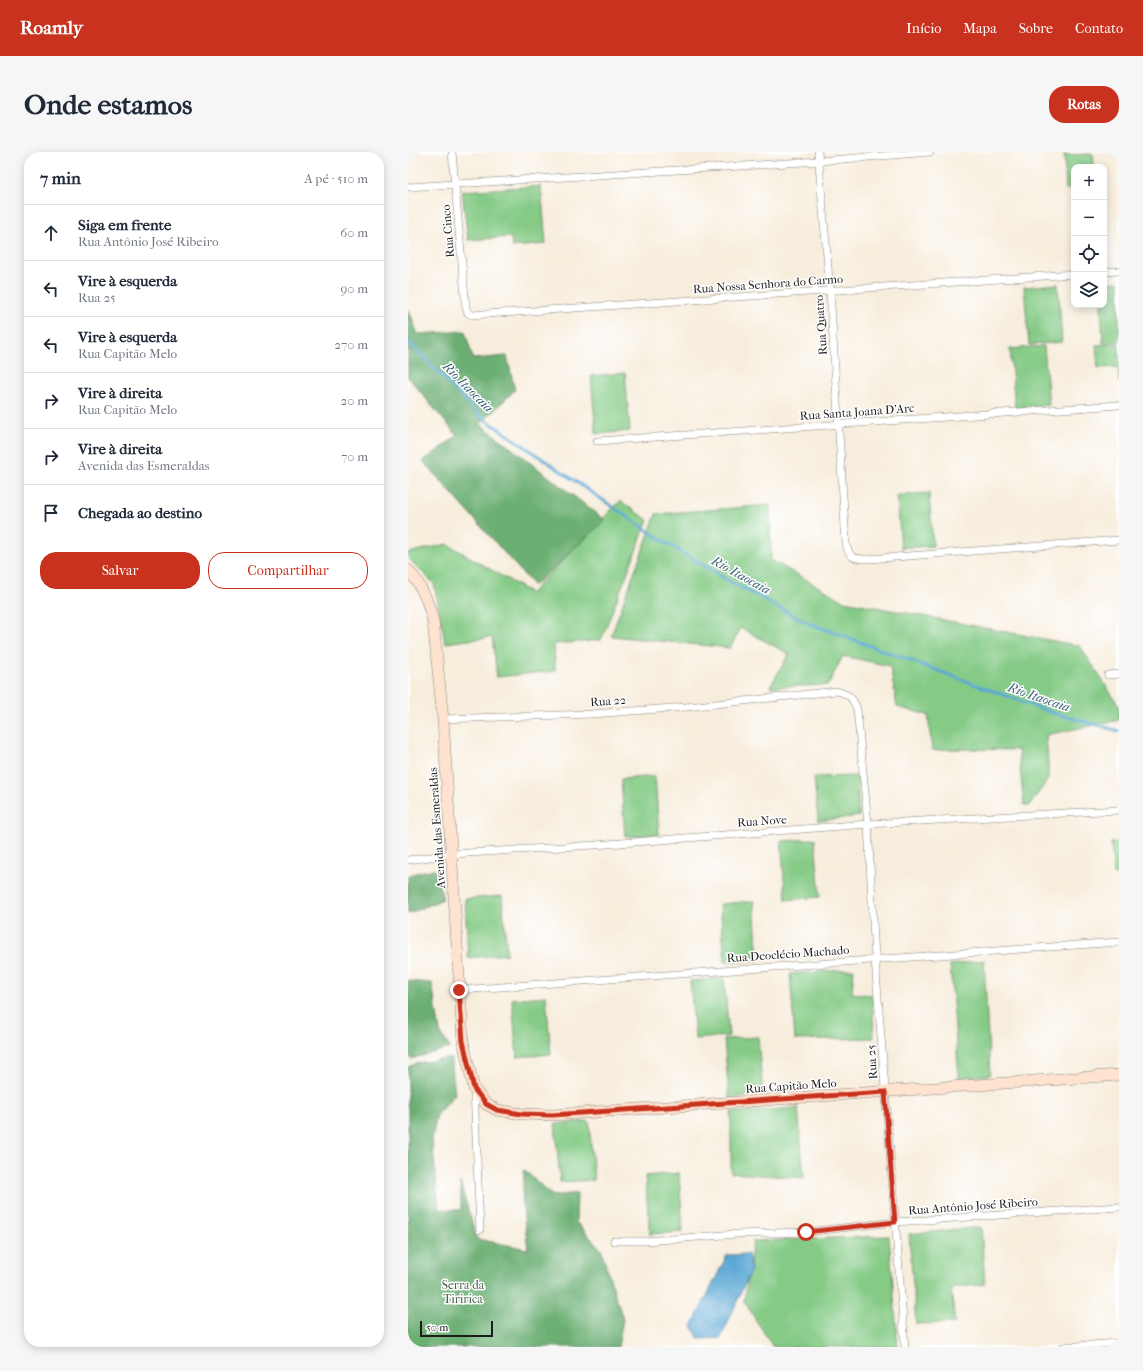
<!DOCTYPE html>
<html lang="pt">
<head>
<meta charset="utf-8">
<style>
  :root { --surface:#fff; --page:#f6f6f7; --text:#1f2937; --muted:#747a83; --line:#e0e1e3; --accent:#c8321e }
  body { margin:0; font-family:"IM FELL French Canon",serif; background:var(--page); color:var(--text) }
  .controls { position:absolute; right:12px; top:12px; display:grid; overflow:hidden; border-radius:8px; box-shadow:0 2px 10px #0003 }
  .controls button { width:36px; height:36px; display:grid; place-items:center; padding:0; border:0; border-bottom:1px solid var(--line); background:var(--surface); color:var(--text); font:20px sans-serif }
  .scale { position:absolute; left:12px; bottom:10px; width:73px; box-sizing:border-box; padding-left:4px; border:2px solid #1c1c1c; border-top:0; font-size:11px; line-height:14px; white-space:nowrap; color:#1c1c1c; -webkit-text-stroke:3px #fff; paint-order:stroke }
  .stop { position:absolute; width:12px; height:12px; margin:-9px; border:3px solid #c8321e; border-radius:50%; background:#fff }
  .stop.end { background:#c8321e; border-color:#fff; box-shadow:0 1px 4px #0008 }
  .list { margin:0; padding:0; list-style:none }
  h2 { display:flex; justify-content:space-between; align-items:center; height:52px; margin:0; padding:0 16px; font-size:17px }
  h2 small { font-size:13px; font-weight:400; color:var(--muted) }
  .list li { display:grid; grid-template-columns:26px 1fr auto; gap:12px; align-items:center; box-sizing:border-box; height:56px; padding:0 16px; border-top:1px solid var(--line) }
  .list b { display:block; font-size:15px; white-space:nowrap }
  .list p { margin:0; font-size:13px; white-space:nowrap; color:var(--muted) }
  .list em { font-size:13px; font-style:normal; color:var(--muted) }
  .actions { display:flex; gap:8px; padding:12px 16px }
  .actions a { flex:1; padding:9px 0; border:1px solid var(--accent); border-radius:16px; text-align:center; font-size:14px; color:var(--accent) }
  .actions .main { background:var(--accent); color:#fff }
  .icon { flex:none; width:22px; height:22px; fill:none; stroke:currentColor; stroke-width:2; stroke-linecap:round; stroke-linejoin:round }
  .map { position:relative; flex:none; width:711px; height:1195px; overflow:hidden; border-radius:16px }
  header { display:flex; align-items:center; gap:24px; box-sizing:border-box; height:56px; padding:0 20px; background:var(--accent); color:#fff }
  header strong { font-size:19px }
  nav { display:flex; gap:22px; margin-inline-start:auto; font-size:14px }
  .intro { display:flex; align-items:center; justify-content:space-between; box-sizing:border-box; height:96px; padding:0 24px }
  h1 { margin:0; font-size:28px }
  .button { padding:10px 18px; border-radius:16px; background:var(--accent); color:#fff; font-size:14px; font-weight:700 }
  main { display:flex; gap:24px; padding:0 24px }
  aside { flex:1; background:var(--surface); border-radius:16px; box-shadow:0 2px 10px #0003 }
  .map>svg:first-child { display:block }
</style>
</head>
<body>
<header>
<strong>Roamly</strong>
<nav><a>Início</a><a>Mapa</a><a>Sobre</a><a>Contato</a></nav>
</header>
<div class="intro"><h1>Onde estamos</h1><a class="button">Rotas</a></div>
<main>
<aside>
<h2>7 min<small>A pé · 510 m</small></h2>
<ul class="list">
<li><svg class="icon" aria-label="ahead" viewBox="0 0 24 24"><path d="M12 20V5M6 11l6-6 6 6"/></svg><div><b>Siga em frente</b><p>Rua Antônio José Ribeiro</p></div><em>60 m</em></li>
<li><svg class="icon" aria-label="left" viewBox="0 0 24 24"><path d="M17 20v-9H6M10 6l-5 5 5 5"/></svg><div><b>Vire à esquerda</b><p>Rua 25</p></div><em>90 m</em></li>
<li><svg class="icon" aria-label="left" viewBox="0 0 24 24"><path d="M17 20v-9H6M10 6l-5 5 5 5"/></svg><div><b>Vire à esquerda</b><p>Rua Capitão Melo</p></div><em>270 m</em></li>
<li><svg class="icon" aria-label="right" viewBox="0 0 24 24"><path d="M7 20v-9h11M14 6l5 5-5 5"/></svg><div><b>Vire à direita</b><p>Rua Capitão Melo</p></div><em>20 m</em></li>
<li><svg class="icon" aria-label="right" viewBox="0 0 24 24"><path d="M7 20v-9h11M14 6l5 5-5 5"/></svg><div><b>Vire à direita</b><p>Avenida das Esmeraldas</p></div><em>70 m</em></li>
<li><svg class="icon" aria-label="arrive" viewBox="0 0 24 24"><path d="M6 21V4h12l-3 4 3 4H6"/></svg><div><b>Chegada ao destino</b></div></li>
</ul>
<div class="actions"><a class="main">Salvar</a><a>Compartilhar</a></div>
</aside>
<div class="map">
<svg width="711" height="1195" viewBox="0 0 711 1195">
  <rect width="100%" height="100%" fill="#fff"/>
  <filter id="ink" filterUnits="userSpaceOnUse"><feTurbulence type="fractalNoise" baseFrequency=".025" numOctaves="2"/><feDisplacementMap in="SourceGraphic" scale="8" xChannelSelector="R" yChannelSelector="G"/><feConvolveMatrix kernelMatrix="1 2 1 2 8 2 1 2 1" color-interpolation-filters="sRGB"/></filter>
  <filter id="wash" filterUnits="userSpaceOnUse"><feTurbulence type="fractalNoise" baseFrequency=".012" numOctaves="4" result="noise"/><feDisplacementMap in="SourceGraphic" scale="16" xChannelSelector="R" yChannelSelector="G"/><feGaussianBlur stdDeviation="0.9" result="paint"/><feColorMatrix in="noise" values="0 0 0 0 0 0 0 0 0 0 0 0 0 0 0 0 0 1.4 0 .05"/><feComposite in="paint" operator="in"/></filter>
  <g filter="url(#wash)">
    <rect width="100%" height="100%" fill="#f7eddc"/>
    <!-- green -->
    <g fill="#85cb86" stroke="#507451">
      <path d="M685,2L686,15H666V36L658,37L656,3Z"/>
      <path d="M133,34L138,92L104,95L103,85L60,88L54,39Z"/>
      <path d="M711,130V190L695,191L693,153H696V131Z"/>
      <path d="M650,132L654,190L621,193L616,135Z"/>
      <path d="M711,192V230L710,215L690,216L688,193Z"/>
      <path d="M636,194L641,253L607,256L602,197Z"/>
      <path d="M217,221L222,279L188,282L183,224Z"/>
      <path d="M521,341L525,394L493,396L489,343Z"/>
      <path d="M212,349L240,368L193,488L146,492L147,519L89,525L84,485L37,491L26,432L0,406V401L39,392L123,441Z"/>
      <path d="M362,353L363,408L436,449L672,494L711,554V568L638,583L641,626L621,654L616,653L610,598L553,597L524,598L520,563L489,555L482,514L435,504L420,533L362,535L381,502L333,476L322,496L203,484L248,362Z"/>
      <path d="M247,624L251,682L217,685L213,627Z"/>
      <path d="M449,624L451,664L410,669L406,625Z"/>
      <path d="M407,687L412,745L378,748L373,689Z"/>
      <path d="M711,690V723H706L703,691Z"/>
      <path d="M94,744L99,802L60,806L57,747Z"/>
      <path d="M346,749L350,808L317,810L312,752Z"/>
      <path d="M576,808L582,923L551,926L542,813Z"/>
      <path d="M446,817L444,841L464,843L466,886L387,888L382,822Z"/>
      <path d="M316,826L321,884L287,887L282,829Z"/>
      <path d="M138,844L143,902L109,905L104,847Z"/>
      <path d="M350,885L355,943L321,946L316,887Z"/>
      <path d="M390,956L396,1026L323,1021V960Z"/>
      <path d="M181,969L186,1028L152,1030L147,972Z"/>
      <path d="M271,1021L275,1080L242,1082L237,1024Z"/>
      <path d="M573,1075L577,1132L543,1136L547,1171L508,1172L501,1082Z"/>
      <path d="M481,1084L490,1195H365L336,1149L345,1089Z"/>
    </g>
    <!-- forest -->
    <g fill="#6caf73" stroke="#446648">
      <path d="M0,156L10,182L57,179L65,207L99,204L107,238L72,272L197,368L126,434L15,309L49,284L0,225Z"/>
      <path d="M26,717L35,747L0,762V723Z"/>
      <path d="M0,827L1,829L24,831L32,880L42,896L3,907L0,898Z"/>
      <path d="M43,906L47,942L29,962L24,988L31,1057L53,1058L52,1030L69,1087L120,1097L114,1050L116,1018L145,1044L169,1041L168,1070L193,1097L215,1167L210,1195H0V915L9,911Z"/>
    </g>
    <!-- water -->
    <path fill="#5ba8d4" stroke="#3c6278" d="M340,1102L343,1118L313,1186L291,1187L284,1174L319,1103Z"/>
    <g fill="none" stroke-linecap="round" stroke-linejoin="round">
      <!-- stream -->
      <path stroke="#5ba8d4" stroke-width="3" d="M0,189L72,264L249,385L321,429L400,471L645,561L711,579"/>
    </g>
  </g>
  <g filter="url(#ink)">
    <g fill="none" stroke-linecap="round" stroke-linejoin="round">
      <!-- minor casing -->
      <g stroke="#8a847c" stroke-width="8">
        <g id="minor">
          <path d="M44,0L58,156L60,161L64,163L666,122"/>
          <path d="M410,0L422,139L438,391C441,407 446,407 461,407L711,388"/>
          <path d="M0,35L411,9L522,0"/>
          <path d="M696,120L711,119"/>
          <path d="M189,289L711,253"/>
          <path d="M700,523L711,522"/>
          <path d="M35,567L184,562L278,555L429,539C442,543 444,545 449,557L460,672L467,807L497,1195"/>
          <path d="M0,708L44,702L187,693L460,672L711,658"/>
          <path d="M51,838L711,790"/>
          <path d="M66,937L72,1078"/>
          <path d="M206,1089H237L329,1082L398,1080L487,1070L711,1055"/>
          <path d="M655,1195L711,1191"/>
        </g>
      </g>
      <!-- secondary casing -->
      <g stroke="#8a847c" stroke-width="12">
        <path id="secondary" d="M0,418L9,429L18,446L25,469L35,567L55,889L66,937L78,952L89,958L114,962L145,963L711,923"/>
      </g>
      <!-- minor -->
      <use href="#minor" stroke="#fff" stroke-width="7"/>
      <!-- secondary -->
      <use href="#secondary" stroke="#fee3d1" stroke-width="11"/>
    </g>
  </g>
  <g fill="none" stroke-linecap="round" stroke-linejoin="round" filter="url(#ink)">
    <!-- route -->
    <path stroke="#c8321e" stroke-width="5" d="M51,838L55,889L66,937L78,952L89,958L114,962L144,963L477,940L487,1070L398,1080"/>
  </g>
  <g text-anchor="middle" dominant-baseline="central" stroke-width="3" stroke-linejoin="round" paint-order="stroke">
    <!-- street labels -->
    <g font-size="12" fill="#1c1c1c" stroke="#fff">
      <text transform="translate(40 79) rotate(-95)">Rua Cinco</text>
      <text transform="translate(360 132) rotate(-4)">Rua Nossa Senhora do Carmo</text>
      <text transform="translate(413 173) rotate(-94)">Rua Quatro</text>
      <text transform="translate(449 260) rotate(-4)">Rua Santa Joana D'Arc</text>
      <text transform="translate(200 549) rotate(-4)">Rua 22</text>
      <text transform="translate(354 669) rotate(-4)">Rua Nove</text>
      <text transform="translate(29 676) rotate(-94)">Avenida das Esmeraldas</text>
      <text transform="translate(380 802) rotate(-4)">Rua Deoclécio Machado</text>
      <text transform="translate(464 910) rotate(-94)">Rua 25</text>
      <text transform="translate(383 934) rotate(-4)">Rua Capitão Melo</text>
      <text transform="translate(565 1054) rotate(-4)">Rua Antônio José Ribeiro</text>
    </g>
    <!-- park labels -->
    <g font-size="12" fill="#466246" stroke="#fff">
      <text x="55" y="1133">Serra da<tspan x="55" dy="14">Tiririca</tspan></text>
    </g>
    <!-- water labels -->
    <g font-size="13" font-style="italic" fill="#3c6278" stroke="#fff">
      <text transform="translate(60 235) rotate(45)">Rio Itaocaia</text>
      <text transform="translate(333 423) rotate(29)">Rio Itaocaia</text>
      <text transform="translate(631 545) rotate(19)">Rio Itaocaia</text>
    </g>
  </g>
</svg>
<div class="controls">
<button>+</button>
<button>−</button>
<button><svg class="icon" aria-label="locate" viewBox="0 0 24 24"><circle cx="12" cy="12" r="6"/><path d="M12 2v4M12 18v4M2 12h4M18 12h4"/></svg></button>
<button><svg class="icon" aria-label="layers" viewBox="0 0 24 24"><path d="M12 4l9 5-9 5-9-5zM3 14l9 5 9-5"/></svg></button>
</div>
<div class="scale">50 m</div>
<div class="stop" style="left:398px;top:1080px"></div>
<div class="stop end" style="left:51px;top:838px"></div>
</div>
</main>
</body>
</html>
